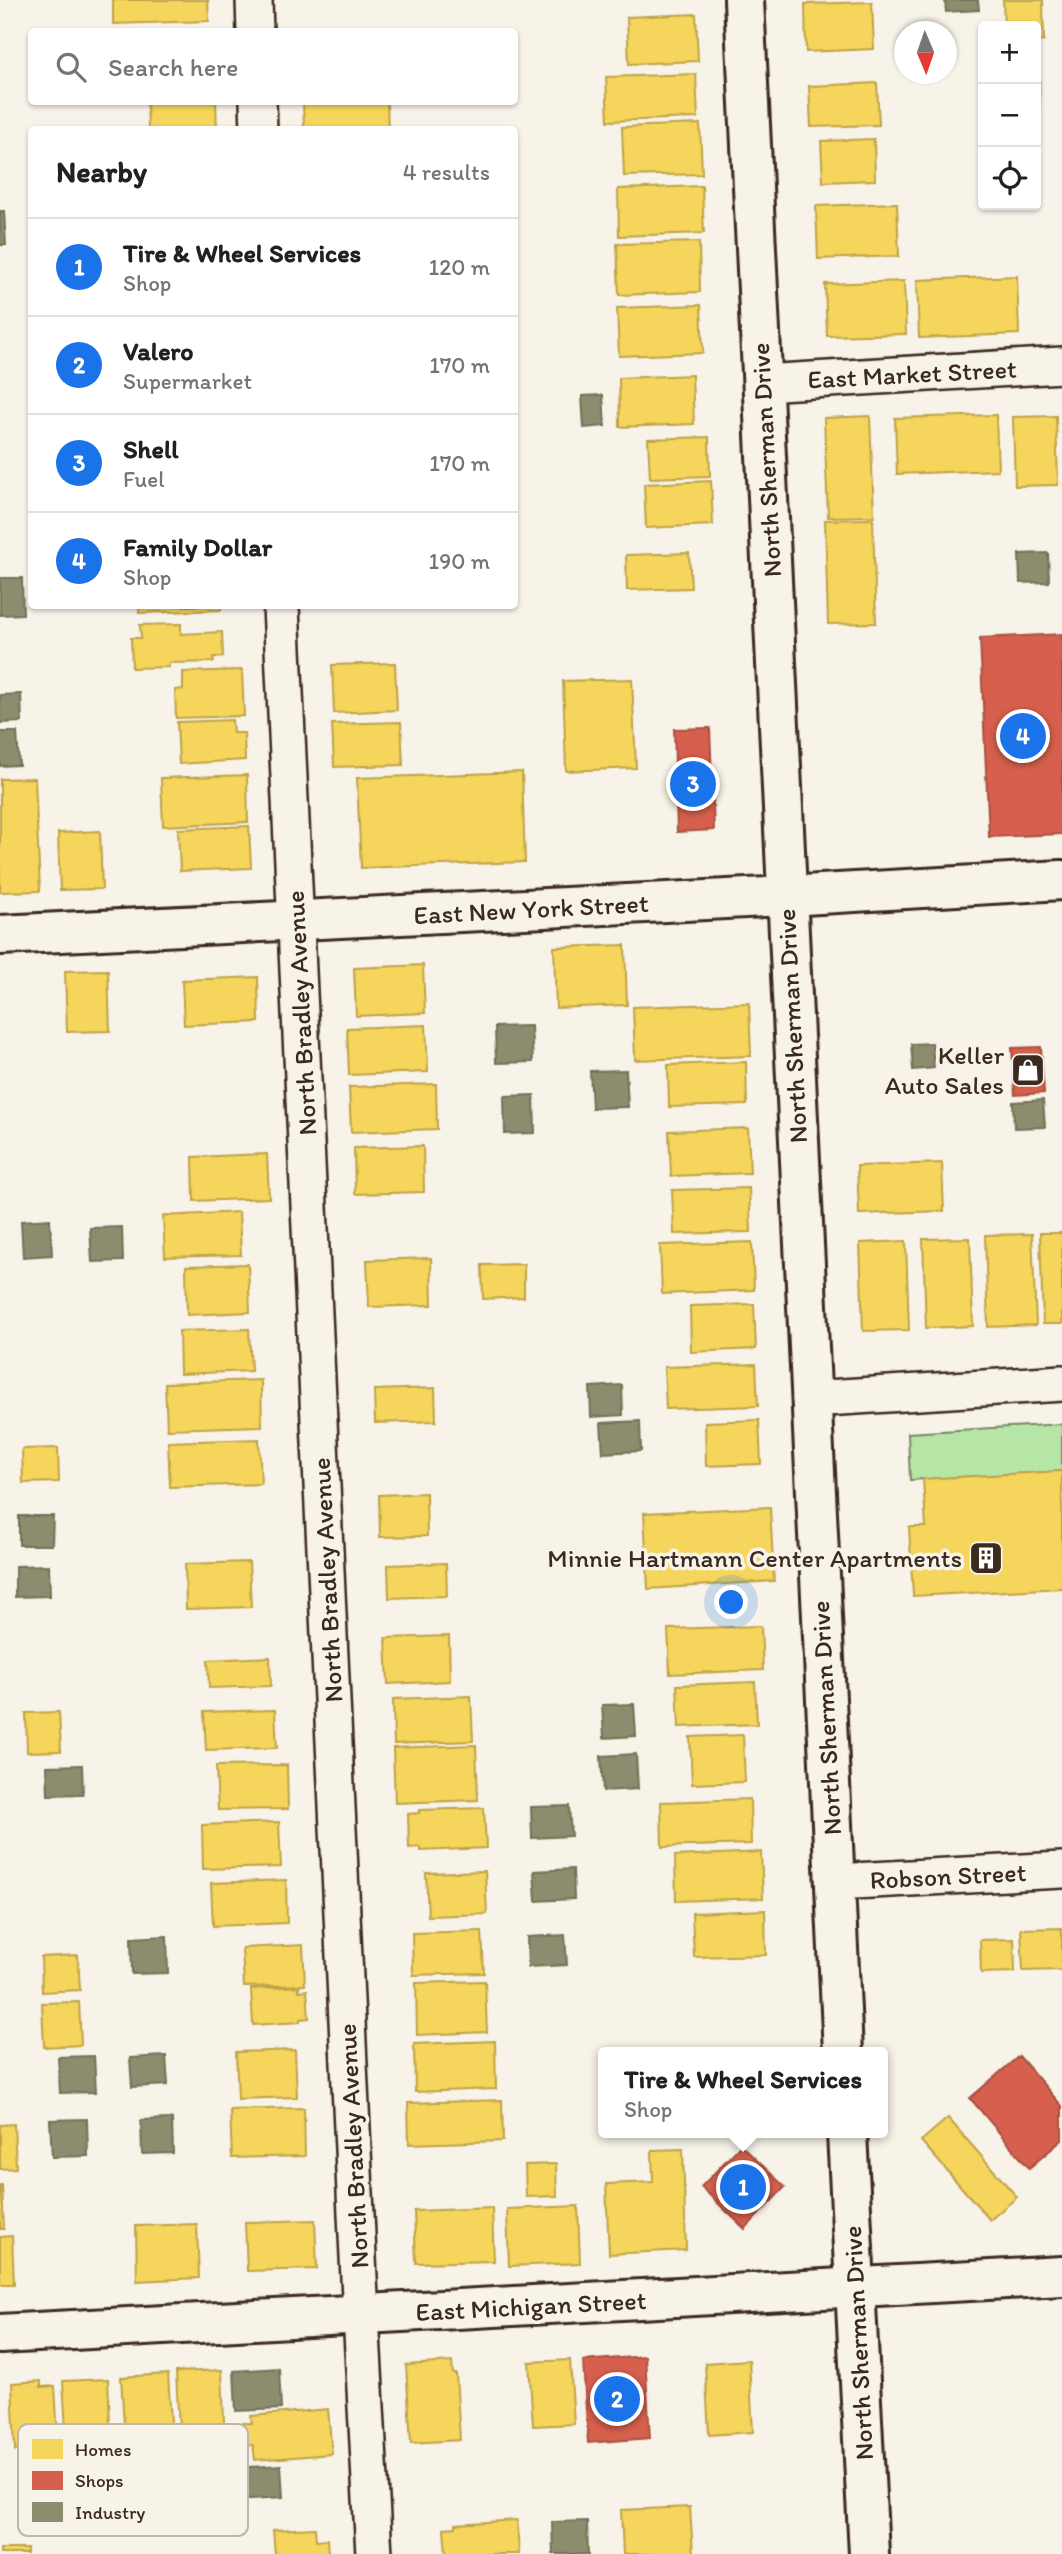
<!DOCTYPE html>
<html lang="en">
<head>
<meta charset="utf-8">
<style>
  :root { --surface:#fff; --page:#f6f6f6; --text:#202124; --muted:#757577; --line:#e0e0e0; --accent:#1a73e8 }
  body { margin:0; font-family:Itim,sans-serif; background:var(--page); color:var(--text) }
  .controls { position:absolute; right:21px; top:21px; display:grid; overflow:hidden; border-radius:7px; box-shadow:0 2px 5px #0004 }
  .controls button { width:63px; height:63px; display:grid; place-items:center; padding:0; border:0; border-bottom:2px solid var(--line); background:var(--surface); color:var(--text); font:35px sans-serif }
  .compass { position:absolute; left:894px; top:21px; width:63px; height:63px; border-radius:50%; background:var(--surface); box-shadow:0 2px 5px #0004; rotate:178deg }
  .you { position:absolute; left:732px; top:1603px; width:24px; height:24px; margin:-18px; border:5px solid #fff; border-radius:50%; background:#1a73e8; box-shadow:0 0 0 10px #1a73e833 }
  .badge { display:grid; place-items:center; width:46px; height:46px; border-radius:50%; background:var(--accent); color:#fff; font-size:23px; font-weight:700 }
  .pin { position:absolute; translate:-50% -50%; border:4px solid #fff; box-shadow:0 2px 7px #0006 }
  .popup { position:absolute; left:598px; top:2047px; width:290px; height:91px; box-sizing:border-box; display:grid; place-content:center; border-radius:7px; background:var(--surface); filter:drop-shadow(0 2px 5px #0005); font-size:23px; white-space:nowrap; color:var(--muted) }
  .popup b { font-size:26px; color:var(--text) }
  .popup::after { content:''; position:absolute; left:50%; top:100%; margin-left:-14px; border:14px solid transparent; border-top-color:var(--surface) }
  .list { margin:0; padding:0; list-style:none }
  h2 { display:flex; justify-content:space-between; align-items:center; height:91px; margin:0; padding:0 28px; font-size:30px }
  h2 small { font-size:23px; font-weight:400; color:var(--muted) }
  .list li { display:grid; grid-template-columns:46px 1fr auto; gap:21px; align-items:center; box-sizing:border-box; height:98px; padding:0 28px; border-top:2px solid var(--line) }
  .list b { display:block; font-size:26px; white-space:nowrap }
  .list p { margin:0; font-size:23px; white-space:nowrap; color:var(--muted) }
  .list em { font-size:23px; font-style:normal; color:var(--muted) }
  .icon { flex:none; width:38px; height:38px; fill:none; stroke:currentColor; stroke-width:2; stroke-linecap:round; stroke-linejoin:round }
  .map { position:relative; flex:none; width:1062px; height:2554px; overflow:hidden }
  .search { position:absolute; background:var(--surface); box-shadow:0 2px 5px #0004; left:28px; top:28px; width:490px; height:77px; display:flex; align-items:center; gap:18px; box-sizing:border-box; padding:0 24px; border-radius:7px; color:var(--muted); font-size:26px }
  .panel { position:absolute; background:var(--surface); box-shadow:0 2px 5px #0004; left:28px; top:126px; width:490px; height:483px; border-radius:7px }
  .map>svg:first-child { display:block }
</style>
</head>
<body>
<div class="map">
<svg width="1062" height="2554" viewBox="0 0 1062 2554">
  <rect width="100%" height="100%" fill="#f7f3e8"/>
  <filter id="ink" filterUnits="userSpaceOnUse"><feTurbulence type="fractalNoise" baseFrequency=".0143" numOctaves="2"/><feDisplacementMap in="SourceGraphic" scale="14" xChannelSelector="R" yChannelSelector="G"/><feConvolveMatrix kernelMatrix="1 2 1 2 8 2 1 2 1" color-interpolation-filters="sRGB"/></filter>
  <g filter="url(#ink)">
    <!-- green -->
    <path fill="#b6e6a5" stroke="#788862" stroke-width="2" d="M1062,1424V1471L910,1480L908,1433Z"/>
    <!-- homes -->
    <g fill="#f6d55c" stroke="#bea249" stroke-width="2">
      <path d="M113,0H208L209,21L113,24Z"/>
      <path d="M1003,0H1043L1044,41L1036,42V26H1004Z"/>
      <path d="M872,2L874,49L806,52L805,4Z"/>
      <path d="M696,14L698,61L629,64L627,17Z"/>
      <path d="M1036,73H1039L1040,115H1036Z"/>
      <path d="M696,74L698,118L608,121L606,77Z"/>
      <path d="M877,83L879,125L811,127L809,86Z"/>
      <path d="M147,102H216L217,130H148Z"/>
      <path d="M303,102H387L388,130H304Z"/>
      <path d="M700,124L702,174L624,176L622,127Z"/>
      <path d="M874,139L875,180L823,182L821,141Z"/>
      <path d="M702,186L704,233L619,236L618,189Z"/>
      <path d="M897,203L899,256L818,259L816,206Z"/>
      <path d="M699,242L700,292L619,295L617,244Z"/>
      <path d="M1017,276L1019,334L919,338L917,280Z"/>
      <path d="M904,281L906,334L827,336L825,284Z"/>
      <path d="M701,305L703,353L619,356L617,308Z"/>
      <path d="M692,375L694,424L620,427L619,378Z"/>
      <path d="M996,415L998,470L897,474L895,418Z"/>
      <path d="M870,416L874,516L828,517L824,418Z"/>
      <path d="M1056,416L1058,485L1015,486L1013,417Z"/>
      <path d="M709,437L710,476L650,478L648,439Z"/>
      <path d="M711,481L713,525L646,528L644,484Z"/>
      <path d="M873,519L876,623L828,624L825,520Z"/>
      <path d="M689,553L691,588L627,590L626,555Z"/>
      <path d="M139,606H221V610L139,613Z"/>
      <path d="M181,624V634L222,632L223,657H213L214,662L169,663V667L132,668L131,638H141L140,625Z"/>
      <path d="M395,663L397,710L334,713L332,665Z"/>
      <path d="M242,670L244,716L176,718L175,690L183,689V672Z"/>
      <path d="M632,679L636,768L566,771L563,681Z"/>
      <path d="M232,720L233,733H244L245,760L179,764L177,722Z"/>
      <path d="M401,722L403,765L334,767L332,724Z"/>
      <path d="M522,772L525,862L361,868L357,778Z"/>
      <path d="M247,775L248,822L163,826L161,778Z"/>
      <path d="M35,778L40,891L0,892V779Z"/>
      <path d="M249,826L251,868L180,871L178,829Z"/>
      <path d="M100,831L102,889L60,890L58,833Z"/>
      <path d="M625,945L627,1005L556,1008L554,947Z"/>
      <path d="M423,965L425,1013L356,1016L354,968Z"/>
      <path d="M108,970L110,1031L67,1032L65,971Z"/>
      <path d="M258,977L259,1022L184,1025L182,980Z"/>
      <path d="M749,1003L751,1056L635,1060L633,1007Z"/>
      <path d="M426,1025L428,1072L349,1075L347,1028Z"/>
      <path d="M746,1062L747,1105L669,1107L668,1065Z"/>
      <path d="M436,1084L437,1129L351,1132L349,1087Z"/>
      <path d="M748,1128L750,1173L671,1176L669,1131Z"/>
      <path d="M423,1146L424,1192L355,1194L354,1148Z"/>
      <path d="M267,1154L269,1198L194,1201L193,1157Z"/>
      <path d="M942,1163L944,1211L859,1214L857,1166Z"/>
      <path d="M749,1188L751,1232L674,1234L672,1190Z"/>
      <path d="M239,1212L241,1255L165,1257L163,1216Z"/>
      <path d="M1040,1233H1062V1324H1043Z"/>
      <path d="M1032,1234L1036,1325L988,1327L985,1235Z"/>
      <path d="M970,1238L973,1326L926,1328L923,1239Z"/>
      <path d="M906,1241L909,1330L863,1331L860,1243Z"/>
      <path d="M752,1242L754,1290L662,1294L660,1245Z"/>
      <path d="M431,1258L432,1305L369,1307L367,1260Z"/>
      <path d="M248,1264L250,1312L187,1315L186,1266Z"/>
      <path d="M524,1264V1297L483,1299L482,1265Z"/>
      <path d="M754,1304L756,1349L691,1352L690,1306Z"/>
      <path d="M249,1329L251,1371L180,1374L179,1331Z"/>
      <path d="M756,1364L758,1406L666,1409L664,1367Z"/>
      <path d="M261,1380L262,1426L167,1429L165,1383Z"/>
      <path d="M435,1388L436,1421L375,1423L374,1390Z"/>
      <path d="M759,1420L761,1464L706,1466L705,1422Z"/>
      <path d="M259,1439L261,1484L170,1487L168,1442Z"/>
      <path d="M58,1448L59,1482L23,1483L22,1449Z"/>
      <path d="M1062,1471V1588L913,1596L909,1527H926L923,1479Z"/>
      <path d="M426,1493L427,1536L380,1537L379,1495Z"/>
      <path d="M770,1507L774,1581L648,1589L644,1513Z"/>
      <path d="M249,1562L251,1607L186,1609L185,1564Z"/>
      <path d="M446,1563L447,1596L389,1598L388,1565Z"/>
      <path d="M761,1626L763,1670L670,1674L668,1629Z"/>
      <path d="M449,1636L450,1681L388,1684L386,1638Z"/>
      <path d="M270,1657L271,1686L209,1688L208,1660Z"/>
      <path d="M755,1682L757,1724L679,1727L677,1685Z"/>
      <path d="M471,1696L473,1741L394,1744L393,1699Z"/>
      <path d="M275,1710L277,1748L206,1750L204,1712Z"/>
      <path d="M59,1712L61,1751L27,1752L26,1713Z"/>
      <path d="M743,1735L745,1782L692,1784L690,1737Z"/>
      <path d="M476,1745L478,1800L395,1803L393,1748Z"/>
      <path d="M287,1765L288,1809L218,1810L216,1766Z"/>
      <path d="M750,1799L751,1844L662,1847L661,1802Z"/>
      <path d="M484,1808L486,1848L421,1851V1847L409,1848L408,1814L419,1813V1810Z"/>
      <path d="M279,1822L281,1867L203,1869L202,1825Z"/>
      <path d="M761,1852L763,1898L676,1901L675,1856Z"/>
      <path d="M485,1871L487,1914L428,1916L426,1873Z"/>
      <path d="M286,1880L287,1923L213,1926L211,1883Z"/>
      <path d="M765,1910L766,1955L694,1957L692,1913Z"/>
      <path d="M1062,1928V1970L1023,1971L1021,1929Z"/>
      <path d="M482,1931L484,1973L413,1975L412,1933Z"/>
      <path d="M1014,1939L1015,1972L981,1973L980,1940Z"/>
      <path d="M303,1945L305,1985L244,1987L242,1948Z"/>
      <path d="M78,1955L80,1990L42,1992L41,1957Z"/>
      <path d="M485,1981L487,2032L417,2035L416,1983Z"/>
      <path d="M299,1986V1991L307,1990L309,2018L300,2019V2022L253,2025L251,1989Z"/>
      <path d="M79,2002L81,2045L44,2047L42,2003Z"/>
      <path d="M495,2041L496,2089L415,2092L414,2044Z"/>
      <path d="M295,2050L297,2097L238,2099L236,2052Z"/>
      <path d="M502,2100L503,2141L409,2144L408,2103Z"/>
      <path d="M304,2108L305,2156L232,2158L230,2110Z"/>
      <path d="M948,2118L1017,2197L990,2220L921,2141Z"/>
      <path d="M14,2124L16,2168L0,2169V2125Z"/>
      <path d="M683,2149L686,2250L609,2254L606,2184L653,2182L652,2150Z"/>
      <path d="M556,2164L557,2196L526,2197L525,2165Z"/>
      <path d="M0,2185H2L4,2229H0Z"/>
      <path d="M578,2206L580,2263L509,2266L507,2209Z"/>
      <path d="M492,2208L494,2261L416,2263L414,2211Z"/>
      <path d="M315,2220L317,2269L247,2271L245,2222Z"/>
      <path d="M197,2224L199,2278L137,2281L136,2226Z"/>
      <path d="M12,2236L14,2284H0V2237Z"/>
      <path d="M570,2360L574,2424L533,2426L529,2362Z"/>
      <path d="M749,2360L753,2432L709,2435L705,2363Z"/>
      <path d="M452,2362L453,2374H456L460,2440L411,2443L406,2365Z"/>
      <path d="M222,2370L225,2448L180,2450L176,2372Z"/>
      <path d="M168,2374L173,2455L126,2458L121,2377Z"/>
      <path d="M108,2379L111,2444L67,2447L63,2381Z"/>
      <path d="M41,2381V2387L55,2386L59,2454L35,2455V2450L15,2451L12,2383Z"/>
      <path d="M328,2409L332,2454L255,2460L253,2445L244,2446L243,2423H252L251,2416Z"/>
      <path d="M690,2507L693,2554H623L621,2510Z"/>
      <path d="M517,2520L519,2554H446L444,2528L456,2527V2524Z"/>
      <path d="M315,2528L316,2540L327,2539L328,2554H275L273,2530Z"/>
      <rect x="0" y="2549" width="27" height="5"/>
    </g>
    <!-- shops -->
    <g fill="#d6604d" stroke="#a8503f" stroke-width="2">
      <path d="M1062,634V834L989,837L980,638Z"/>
      <path d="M710,728L714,830L677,832L674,729Z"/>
      <path d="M1041,1047L1044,1093L1015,1095L1012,1048Z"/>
      <path d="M1019,2056L1062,2106V2140L1029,2168L970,2098Z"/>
      <path d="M741,2145L785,2187L745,2229L701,2187Z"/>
      <path d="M645,2356L650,2438L588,2443L583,2361Z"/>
    </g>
    <!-- industry -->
    <g fill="#8c8c6e" stroke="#746f56" stroke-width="2">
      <path d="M945,0H978L979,10L946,12Z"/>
      <path d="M0,211H4L6,245H0Z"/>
      <path d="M603,395L605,426L584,428L582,396Z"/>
      <path d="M1048,553L1049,582L1020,583L1019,554Z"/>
      <path d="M0,578H22L23,614L0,615Z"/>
      <path d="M21,694L22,722L0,723V695Z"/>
      <path d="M0,732H17L19,765L0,766Z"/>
      <path d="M531,1026L533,1062L496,1063L495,1027Z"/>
      <path d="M932,1043L934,1068L913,1070L911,1044Z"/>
      <path d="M626,1070L628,1107L592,1108L590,1071Z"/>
      <path d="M534,1095L535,1133L505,1134L504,1096Z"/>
      <path d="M1043,1100L1045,1127L1014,1128L1013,1102Z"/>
      <path d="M50,1219L52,1255L23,1257L21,1221Z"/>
      <path d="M122,1227L123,1261L92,1262L90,1228Z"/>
      <path d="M622,1385L623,1415L591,1417L590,1387Z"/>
      <path d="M640,1421L641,1451L603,1453L601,1423Z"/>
      <path d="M19,1516H53L52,1545H19Z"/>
      <path d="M49,1565L50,1596L15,1597V1566Z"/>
      <path d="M634,1704L636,1736L604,1738L602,1705Z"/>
      <path d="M636,1754L638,1789L603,1791L601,1756Z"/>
      <path d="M82,1765L83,1794L48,1795L47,1766Z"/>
      <path d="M569,1806L571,1836L532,1838L531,1807Z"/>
      <path d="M573,1869L574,1899L536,1901L534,1871Z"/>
      <path d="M565,1935L567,1965L528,1967L527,1937Z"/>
      <path d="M167,1936L168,1973L132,1974L131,1938Z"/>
      <path d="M94,2056L96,2092L60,2093L58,2057Z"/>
      <path d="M166,2056L168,2085L132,2087L130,2058Z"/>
      <path d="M87,2119L88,2156L52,2157L50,2120Z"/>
      <path d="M172,2119L173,2153L142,2154L141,2120Z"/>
      <path d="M279,2368L281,2409L236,2411L234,2371Z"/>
      <path d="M112,2451L115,2487L82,2489L80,2453Z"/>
      <path d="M281,2465L283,2497L235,2500L233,2468Z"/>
      <path d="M587,2521L588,2554H553L552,2522Z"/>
    </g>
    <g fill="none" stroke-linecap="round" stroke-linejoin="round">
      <!-- street casing -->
      <g stroke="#3b2a1e" stroke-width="40">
        <g id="street">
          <path d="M254,0L255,32"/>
          <path d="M258,102L259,130"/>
          <path d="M762,383L1062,365"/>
          <path d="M281,606L359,2278L374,2554"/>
          <path d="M810,1399L1062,1383"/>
          <path d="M834,1882L1062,1870"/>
        </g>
      </g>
      <!-- secondary casing -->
      <g stroke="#3b2a1e" stroke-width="44">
        <g id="secondary">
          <path d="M744,0L843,2052"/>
          <path d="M0,935L786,896L1062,880"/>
          <path d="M847,2133L869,2554"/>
          <path d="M0,2334L1062,2276"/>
        </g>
      </g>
      <!-- street -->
      <use href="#street" stroke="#f7f3e8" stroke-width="35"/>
      <!-- secondary -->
      <use href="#secondary" stroke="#f7f3e8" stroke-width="38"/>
    </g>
  </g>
  <!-- icons -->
  <defs>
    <g id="shop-square" transform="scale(1.75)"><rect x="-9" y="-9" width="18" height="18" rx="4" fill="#3b2a1e" stroke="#f7f3e8"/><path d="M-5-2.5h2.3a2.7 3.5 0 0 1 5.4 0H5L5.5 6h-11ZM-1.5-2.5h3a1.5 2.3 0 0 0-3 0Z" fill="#fff"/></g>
    <g id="building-square" transform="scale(1.75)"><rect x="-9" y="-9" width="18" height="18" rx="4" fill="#3b2a1e" stroke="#f7f3e8"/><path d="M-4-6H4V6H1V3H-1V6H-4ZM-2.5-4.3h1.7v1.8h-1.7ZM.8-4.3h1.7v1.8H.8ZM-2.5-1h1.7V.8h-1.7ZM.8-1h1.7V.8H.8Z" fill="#fff"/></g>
  </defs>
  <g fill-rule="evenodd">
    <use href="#shop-square" x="1028" y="1070"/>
    <use href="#building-square" x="986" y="1558"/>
  </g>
  <g text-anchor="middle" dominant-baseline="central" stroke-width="7" stroke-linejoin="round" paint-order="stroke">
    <!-- street labels -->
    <g font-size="26" fill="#3b2a1e" stroke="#f7f3e8">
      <text transform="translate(912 374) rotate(-3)">East Market Street</text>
      <text transform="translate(766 460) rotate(-93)">North Sherman Drive</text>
      <text transform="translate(531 909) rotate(-3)">East New York Street</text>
      <text transform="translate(301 1013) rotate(-93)">North Bradley Avenue</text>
      <text transform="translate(792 1026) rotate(-93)">North Sherman Drive</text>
      <text transform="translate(327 1580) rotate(-93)">North Bradley Avenue</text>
      <text transform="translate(826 1718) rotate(-93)">North Sherman Drive</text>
      <text transform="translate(948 1876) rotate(-3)">Robson Street</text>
      <text transform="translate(353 2146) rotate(-93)">North Bradley Avenue</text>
      <text transform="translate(531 2306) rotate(-3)">East Michigan Street</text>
      <text transform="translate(858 2343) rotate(-93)">North Sherman Drive</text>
    </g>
    <!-- poi labels -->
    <g font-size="26" fill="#3b2a1e" stroke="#f7f3e8" text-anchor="end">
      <text x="1004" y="1055">Keller<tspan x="1004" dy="30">Auto Sales</tspan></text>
      <text x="962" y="1558">Minnie Hartmann Center Apartments</text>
    </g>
  </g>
  <!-- legend -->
  <rect x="18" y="2424" width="230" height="112" rx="10" fill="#f7f3e8" stroke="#bfb7ab" stroke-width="2"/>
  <rect x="32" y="2439" width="31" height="20" fill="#f6d55c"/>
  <rect x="32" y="2471" width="31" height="19" fill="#d6604d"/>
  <rect x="32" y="2502" width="31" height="20" fill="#8c8c6e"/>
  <g font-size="19" fill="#3b2a1e">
    <text x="75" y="2456">Homes</text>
    <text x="75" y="2487">Shops</text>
    <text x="75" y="2519">Industry</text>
  </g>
</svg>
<div class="controls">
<button>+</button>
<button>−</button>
<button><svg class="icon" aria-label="locate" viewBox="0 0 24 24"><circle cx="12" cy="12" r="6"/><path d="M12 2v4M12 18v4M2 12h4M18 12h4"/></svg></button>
</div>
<svg class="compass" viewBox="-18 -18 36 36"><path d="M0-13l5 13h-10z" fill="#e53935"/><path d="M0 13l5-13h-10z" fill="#757577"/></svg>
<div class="you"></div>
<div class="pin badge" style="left:743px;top:2187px">1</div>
<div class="popup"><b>Tire &amp; Wheel Services</b>Shop</div>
<div class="pin badge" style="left:617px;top:2399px">2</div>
<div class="pin badge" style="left:693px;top:784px">3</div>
<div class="pin badge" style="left:1023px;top:736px">4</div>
<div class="search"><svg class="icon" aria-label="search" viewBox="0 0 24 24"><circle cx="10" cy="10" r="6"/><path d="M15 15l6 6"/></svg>Search here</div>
<section class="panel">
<h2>Nearby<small>4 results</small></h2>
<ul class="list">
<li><span class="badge">1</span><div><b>Tire &amp; Wheel Services</b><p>Shop</p></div><em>120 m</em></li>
<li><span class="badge">2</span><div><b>Valero</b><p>Supermarket</p></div><em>170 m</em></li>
<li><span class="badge">3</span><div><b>Shell</b><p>Fuel</p></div><em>170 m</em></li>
<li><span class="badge">4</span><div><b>Family Dollar</b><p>Shop</p></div><em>190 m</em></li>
</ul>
</section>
</div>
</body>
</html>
